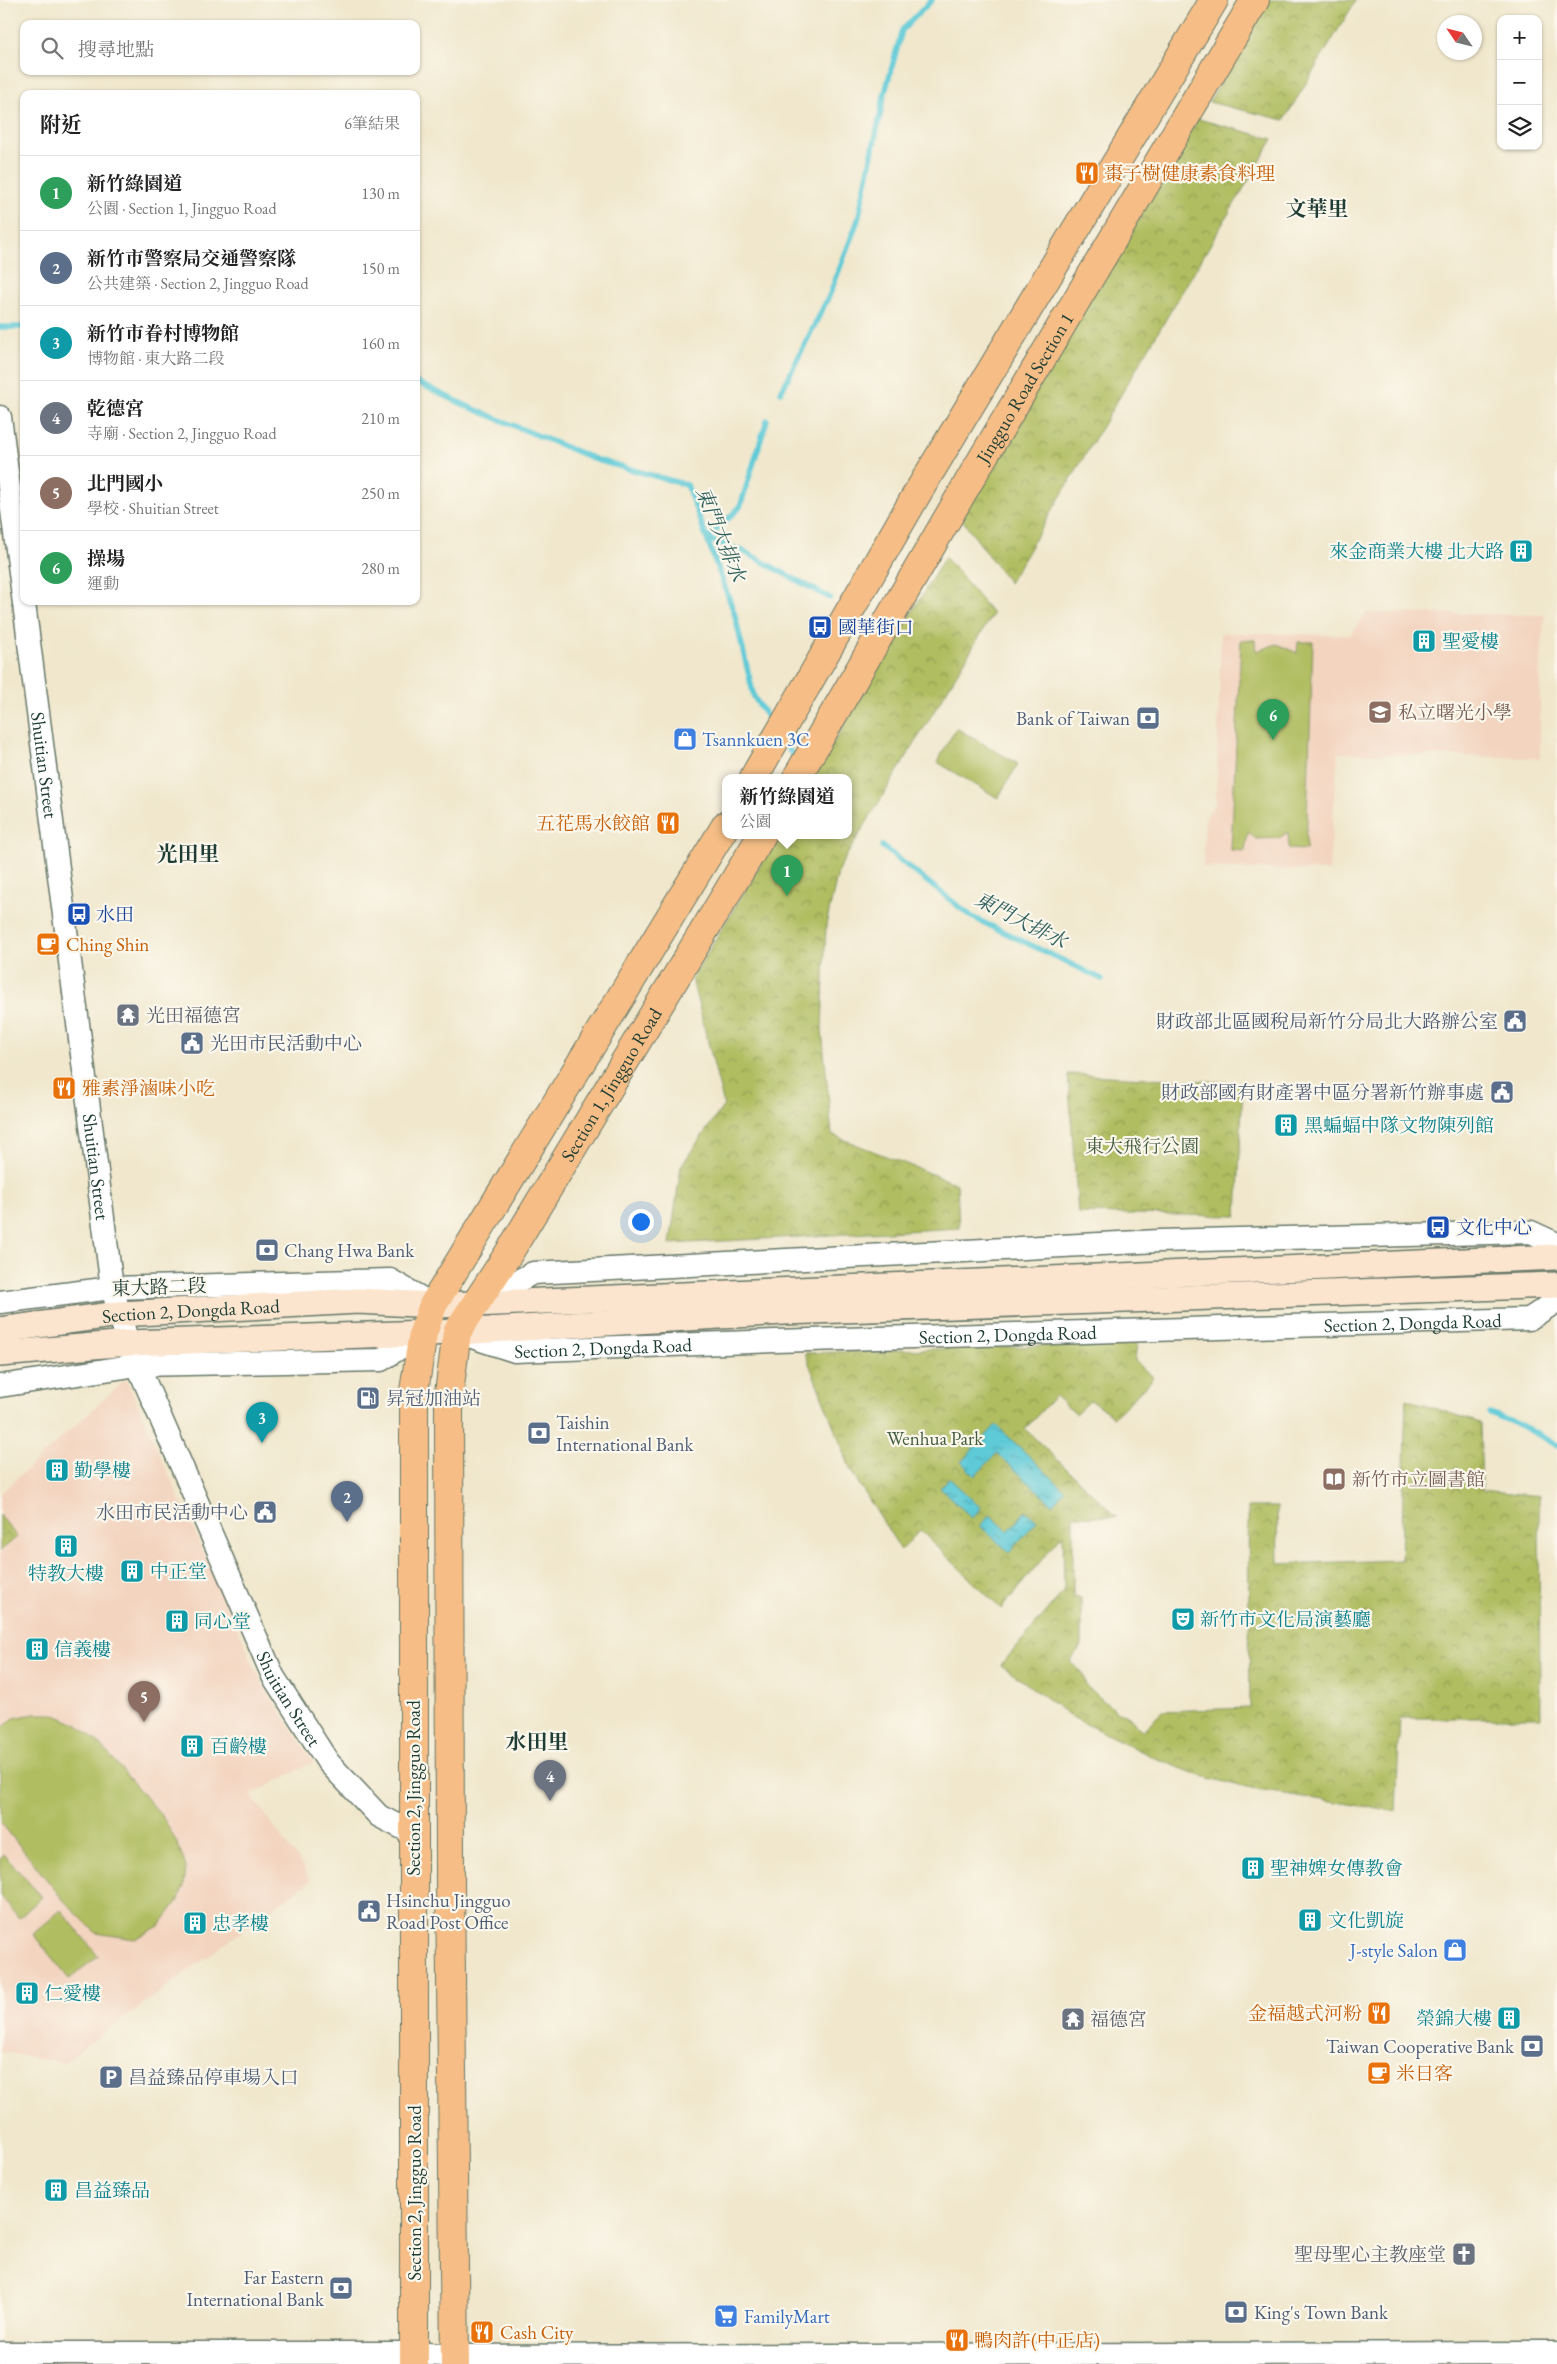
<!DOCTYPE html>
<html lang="zh-TW">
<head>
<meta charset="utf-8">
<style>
  :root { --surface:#fff; --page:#f2f2f2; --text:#222; --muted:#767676; --line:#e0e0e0; --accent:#d93025 }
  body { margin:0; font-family:"EB Garamond","Noto Serif TC",serif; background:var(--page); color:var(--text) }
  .controls { position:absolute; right:15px; top:15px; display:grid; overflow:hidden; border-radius:10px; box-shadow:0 1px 4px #0004 }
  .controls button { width:45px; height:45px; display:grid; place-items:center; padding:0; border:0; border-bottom:1px solid var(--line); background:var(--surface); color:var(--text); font:25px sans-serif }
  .compass { position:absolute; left:1437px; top:15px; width:45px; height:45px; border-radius:50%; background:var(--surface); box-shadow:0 1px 4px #0004; rotate:305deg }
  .you { position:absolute; left:640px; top:1221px; width:18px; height:18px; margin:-12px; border:4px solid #fff; border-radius:50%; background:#1a73e8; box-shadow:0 0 0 8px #1a73e833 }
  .badge { display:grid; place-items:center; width:32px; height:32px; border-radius:50%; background:var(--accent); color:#fff; font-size:16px; font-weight:700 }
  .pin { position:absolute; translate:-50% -41px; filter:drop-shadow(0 1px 2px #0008) }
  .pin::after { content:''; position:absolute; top:26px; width:18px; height:15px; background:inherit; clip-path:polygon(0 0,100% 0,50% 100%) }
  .popup { position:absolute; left:722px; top:774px; width:130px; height:65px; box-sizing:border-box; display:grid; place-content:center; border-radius:10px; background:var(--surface); filter:drop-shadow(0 1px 4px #0005); font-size:16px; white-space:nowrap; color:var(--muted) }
  .popup b { font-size:19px; color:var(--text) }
  .popup::after { content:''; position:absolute; left:50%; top:100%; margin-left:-10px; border:10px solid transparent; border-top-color:var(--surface) }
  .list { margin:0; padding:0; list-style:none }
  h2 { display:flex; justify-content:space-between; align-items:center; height:65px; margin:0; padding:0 20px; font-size:21px }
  h2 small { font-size:16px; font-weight:400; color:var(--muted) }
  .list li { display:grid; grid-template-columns:32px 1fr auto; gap:15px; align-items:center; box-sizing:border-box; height:75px; padding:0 20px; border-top:1px solid var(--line) }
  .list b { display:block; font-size:19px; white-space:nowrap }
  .list p { margin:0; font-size:16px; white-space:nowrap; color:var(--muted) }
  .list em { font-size:16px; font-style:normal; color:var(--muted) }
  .icon { flex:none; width:28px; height:28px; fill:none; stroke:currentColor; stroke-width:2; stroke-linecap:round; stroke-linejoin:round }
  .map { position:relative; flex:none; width:1557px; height:2364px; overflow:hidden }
  .search { position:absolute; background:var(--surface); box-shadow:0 1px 4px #0004; left:20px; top:20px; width:400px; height:55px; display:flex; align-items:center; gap:12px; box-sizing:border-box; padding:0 18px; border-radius:10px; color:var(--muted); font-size:19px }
  .panel { position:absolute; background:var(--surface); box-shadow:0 1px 4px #0004; left:20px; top:90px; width:400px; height:515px; border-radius:10px }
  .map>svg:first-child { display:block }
</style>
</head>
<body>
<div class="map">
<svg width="1557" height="2364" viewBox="0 0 1557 2364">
  <defs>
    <pattern id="park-crowns" width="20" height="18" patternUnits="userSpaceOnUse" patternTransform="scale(1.25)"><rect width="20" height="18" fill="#b0bd60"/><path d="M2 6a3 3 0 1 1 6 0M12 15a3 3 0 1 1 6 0" fill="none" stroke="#8f9b50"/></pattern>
    <pattern id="water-ripples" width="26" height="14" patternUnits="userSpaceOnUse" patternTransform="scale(1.25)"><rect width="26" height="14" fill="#5ecad7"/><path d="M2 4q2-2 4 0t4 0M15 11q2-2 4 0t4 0" fill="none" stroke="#4da5af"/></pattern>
  </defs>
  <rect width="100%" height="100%" fill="#fbf7ec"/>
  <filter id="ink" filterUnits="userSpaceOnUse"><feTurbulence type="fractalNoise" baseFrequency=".02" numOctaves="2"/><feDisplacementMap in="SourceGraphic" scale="10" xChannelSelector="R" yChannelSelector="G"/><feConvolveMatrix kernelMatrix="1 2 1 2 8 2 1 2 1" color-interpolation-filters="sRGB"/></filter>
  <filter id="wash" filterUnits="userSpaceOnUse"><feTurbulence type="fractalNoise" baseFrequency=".0096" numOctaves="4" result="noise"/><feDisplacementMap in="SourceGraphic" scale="20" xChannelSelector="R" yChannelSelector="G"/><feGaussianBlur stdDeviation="1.12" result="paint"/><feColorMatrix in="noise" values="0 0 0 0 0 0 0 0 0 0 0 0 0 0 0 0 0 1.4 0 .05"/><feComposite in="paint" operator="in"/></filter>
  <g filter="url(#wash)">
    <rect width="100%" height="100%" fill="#f0e7cc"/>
    <!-- built -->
    <g fill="#f3d4bf">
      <path d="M1367,613L1545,615L1540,671V758L1338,753L1329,871L1203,867L1205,819L1216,801L1221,633L1350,635Z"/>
      <path d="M126,1379L262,1683L313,1762L251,1795L302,1865L310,1881L63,2063L0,2051V1494Z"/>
    </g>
    <!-- green -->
    <g fill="#b0bd60" stroke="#687d4a">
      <path d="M1241,640H1255L1256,651L1277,644L1297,653L1298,642H1313L1306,850L1289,849L1288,832L1279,838L1256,839L1248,832L1245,851L1231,850Z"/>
      <path d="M956,728L1018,764L998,798L937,762Z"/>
      <path d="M34,1714H53L78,1725L99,1743L164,1819L178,1845L186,1867L184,1886L177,1902L159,1926L135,1939L96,1933L65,1902L6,1829L0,1821V1730L14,1718Z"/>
      <path d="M3,1854L42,1897L19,1918L0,1896V1857Z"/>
      <path d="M61,1910L98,1956L69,1979L33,1934Z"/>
    </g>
    <!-- park -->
    <g fill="url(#park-crowns)" stroke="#687d4a">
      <path d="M1269,0H1356L1284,120L1209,102Z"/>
      <path d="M1198,119L1273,139L1009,583L958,514Z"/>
      <path d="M945,557L993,614L839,868L826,925L822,1030L832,1135L957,1184L959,1228L670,1244L681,1166L724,1105L692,979L778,835H848V777H813Z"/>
      <path d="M1068,1074L1243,1083L1237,1216L1078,1213Z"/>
      <path d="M1137,1343L1135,1361L1154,1378L1114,1417L1091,1400L1076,1414L1055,1396L1025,1429L1117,1517L1073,1516V1598H1081V1647L1070,1662L1083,1674L1086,1686L1117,1712L1126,1714L1142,1731L1163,1711L1250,1708L1248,1507H1277L1278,1564L1401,1560L1406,1399L1480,1423L1482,1490L1539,1496L1540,1718H1400L1396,1811L1251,1789L1198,1775L1155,1758L1072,1717L1001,1665L1064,1591L1063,1534L1001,1609L920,1530L901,1550L852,1473L805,1353Z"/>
      <path d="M0,1515L17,1537L0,1551Z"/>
    </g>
    <!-- water -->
    <g fill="url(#water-ripples)" stroke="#3e8486">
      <path d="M996,1425L1065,1490L1052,1504L997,1453L975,1476L961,1462Z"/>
      <path d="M949,1478L981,1508L972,1518L940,1488Z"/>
      <path d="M1026,1511L1037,1521L1009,1552L980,1526L990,1515L1008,1531Z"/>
    </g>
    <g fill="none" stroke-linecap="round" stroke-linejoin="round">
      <!-- stream -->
      <g stroke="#5ecad7" stroke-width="5.5">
        <path d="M0,327H24"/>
        <path d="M416,382L469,407L597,460L687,485L734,612L754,697L773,726"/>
        <path d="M781,392L830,294L858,220L884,96L902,30L932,0"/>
        <path d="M767,420L740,507L707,539L741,550L830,598"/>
        <path d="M784,742L797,762"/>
        <path d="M882,846L972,917L1102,979"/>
        <path d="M1490,1413L1526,1428L1557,1445"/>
      </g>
    </g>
  </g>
  <g filter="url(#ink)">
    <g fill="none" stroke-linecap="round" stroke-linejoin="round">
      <!-- tertiary casing -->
      <g stroke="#687869" stroke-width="25">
        <g id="tertiary">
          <path id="s1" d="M0,417L112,1288L128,1343L273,1676L328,1762L379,1816L412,1833"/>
          <path d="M0,1302L112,1288L390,1280L433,1305"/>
          <path d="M474,1304L533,1273L1159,1241L1531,1232L1557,1244"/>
          <path id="s2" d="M460,1333L515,1351L775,1341L1529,1319L1557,1301"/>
          <path d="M0,1386L138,1365L381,1360L423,1333"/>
          <path d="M0,2353H414L455,2356L1557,2353"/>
        </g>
      </g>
      <!-- secondary casing -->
      <g stroke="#687869" stroke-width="28">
        <g id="secondary">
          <path id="s3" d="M0,1330L119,1314L358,1301L433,1305L474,1304L1557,1257"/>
          <path d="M0,1354L128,1343L457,1332L784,1312L1557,1285"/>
        </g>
      </g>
      <!-- primary casing -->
      <g stroke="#687869" stroke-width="30">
        <g id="primary">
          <path d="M754,777L918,492L1214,0"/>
          <path id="s4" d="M797,777L975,471L1255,0"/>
          <path d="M414,2364V1391L423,1333L433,1305L726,825"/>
          <path id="s5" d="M455,2364L450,1880L449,1393L457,1332L507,1256L762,835"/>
        </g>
      </g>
      <!-- tertiary -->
      <use href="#tertiary" stroke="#fff" stroke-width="22"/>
      <!-- secondary -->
      <use href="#secondary" stroke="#fbe5cf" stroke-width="25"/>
      <!-- primary -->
      <use href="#primary" stroke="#f6be86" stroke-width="28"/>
    </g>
  </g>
  <!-- icons -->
  <defs>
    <g id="restaurant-square" transform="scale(1.25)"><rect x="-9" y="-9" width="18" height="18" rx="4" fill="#e8710a" stroke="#fbf7ec"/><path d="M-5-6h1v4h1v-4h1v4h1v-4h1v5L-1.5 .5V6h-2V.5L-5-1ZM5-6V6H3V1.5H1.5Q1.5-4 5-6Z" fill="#fff"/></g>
    <g id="building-square" transform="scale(1.25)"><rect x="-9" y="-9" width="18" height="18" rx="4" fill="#0f9aa8" stroke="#fbf7ec"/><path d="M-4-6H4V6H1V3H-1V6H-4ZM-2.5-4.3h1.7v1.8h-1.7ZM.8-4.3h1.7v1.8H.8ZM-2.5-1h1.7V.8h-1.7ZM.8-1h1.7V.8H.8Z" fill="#fff"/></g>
    <g id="bus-square" transform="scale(1.25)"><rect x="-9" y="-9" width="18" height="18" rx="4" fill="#1a4fb4" stroke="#fbf7ec"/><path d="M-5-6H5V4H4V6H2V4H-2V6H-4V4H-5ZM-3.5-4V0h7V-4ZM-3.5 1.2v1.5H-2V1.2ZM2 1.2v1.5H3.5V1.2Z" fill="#fff"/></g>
    <g id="school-square" transform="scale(1.25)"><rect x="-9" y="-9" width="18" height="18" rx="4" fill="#8d6e63" stroke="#fbf7ec"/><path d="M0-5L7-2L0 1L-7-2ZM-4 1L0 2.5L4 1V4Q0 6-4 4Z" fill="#fff"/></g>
    <g id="bank-square" transform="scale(1.25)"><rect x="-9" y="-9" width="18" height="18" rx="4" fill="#5c6f8a" stroke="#fbf7ec"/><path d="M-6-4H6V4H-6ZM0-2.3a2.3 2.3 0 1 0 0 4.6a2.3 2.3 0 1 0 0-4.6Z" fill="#fff"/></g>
    <g id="shop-square" transform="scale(1.25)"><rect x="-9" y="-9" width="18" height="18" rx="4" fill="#3f7fe0" stroke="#fbf7ec"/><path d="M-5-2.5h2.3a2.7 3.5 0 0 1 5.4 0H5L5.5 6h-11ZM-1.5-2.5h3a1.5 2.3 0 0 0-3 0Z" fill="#fff"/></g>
    <g id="cafe-square" transform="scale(1.25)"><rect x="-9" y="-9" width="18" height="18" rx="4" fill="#e8710a" stroke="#fbf7ec"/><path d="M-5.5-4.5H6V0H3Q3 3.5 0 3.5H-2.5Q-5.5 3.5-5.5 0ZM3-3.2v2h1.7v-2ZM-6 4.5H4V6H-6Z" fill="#fff"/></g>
    <g id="temple-square" transform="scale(1.25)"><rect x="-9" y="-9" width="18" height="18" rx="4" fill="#6b7280" stroke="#fbf7ec"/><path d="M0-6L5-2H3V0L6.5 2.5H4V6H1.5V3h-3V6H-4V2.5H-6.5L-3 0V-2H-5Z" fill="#fff"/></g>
    <g id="civic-square" transform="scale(1.25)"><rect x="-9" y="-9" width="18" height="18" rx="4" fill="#5c6f8a" stroke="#fbf7ec"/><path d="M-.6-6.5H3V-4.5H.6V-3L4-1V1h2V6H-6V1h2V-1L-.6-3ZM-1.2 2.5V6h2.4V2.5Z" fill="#fff"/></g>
    <g id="fuel-square" transform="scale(1.25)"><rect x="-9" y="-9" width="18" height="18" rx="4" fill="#5c6f8a" stroke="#fbf7ec"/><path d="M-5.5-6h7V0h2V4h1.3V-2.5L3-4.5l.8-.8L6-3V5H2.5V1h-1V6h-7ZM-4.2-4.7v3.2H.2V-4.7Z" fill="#fff"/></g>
    <g id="library-square" transform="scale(1.25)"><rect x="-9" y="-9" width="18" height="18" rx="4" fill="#8d6e63" stroke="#fbf7ec"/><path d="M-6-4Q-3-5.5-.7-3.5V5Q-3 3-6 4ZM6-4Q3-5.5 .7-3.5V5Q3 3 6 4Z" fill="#fff"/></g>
    <g id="theatre-square" transform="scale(1.25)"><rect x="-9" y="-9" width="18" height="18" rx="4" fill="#0f9aa8" stroke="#fbf7ec"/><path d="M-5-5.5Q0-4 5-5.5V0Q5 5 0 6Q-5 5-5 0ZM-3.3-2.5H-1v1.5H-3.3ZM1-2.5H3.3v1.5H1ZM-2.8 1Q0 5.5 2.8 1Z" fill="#fff"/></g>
    <g id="parking-square" transform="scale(1.25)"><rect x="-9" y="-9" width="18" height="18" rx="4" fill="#5c6f8a" stroke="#fbf7ec"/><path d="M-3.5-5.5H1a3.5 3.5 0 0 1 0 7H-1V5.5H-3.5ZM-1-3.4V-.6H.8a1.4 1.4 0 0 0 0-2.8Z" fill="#fff"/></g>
    <g id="church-square" transform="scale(1.25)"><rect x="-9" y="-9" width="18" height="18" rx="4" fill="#6b7280" stroke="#fbf7ec"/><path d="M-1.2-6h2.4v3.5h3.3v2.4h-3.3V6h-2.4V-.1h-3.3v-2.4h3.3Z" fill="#fff"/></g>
    <g id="supermarket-square" transform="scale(1.25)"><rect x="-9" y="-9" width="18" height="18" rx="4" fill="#3f7fe0" stroke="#fbf7ec"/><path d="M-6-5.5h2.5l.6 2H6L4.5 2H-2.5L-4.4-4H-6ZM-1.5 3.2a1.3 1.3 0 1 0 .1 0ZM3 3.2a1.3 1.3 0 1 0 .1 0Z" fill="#fff"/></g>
  </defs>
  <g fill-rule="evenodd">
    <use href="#restaurant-square" x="1087" y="173"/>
    <use href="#building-square" x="1521" y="551"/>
    <use href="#bus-square" x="820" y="627"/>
    <use href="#building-square" x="1424" y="641"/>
    <use href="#school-square" x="1380" y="712"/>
    <use href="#bank-square" x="1148" y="718"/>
    <use href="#shop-square" x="685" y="739"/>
    <use href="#restaurant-square" x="668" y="823"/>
    <use href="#bus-square" x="79" y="914"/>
    <use href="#cafe-square" x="48" y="944"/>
    <use href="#temple-square" x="128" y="1015"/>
    <use href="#civic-square" x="1515" y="1021"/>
    <use href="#civic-square" x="192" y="1043"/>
    <use href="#restaurant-square" x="64" y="1088"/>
    <use href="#civic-square" x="1502" y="1092"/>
    <use href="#building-square" x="1286" y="1125"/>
    <use href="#bus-square" x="1438" y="1227"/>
    <use href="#bank-square" x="267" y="1250"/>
    <use href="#fuel-square" x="368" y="1398"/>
    <use href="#bank-square" x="539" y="1433"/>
    <use href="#building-square" x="57" y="1470"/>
    <use href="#library-square" x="1334" y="1479"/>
    <use href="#civic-square" x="265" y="1512"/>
    <use href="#building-square" x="66" y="1546"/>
    <use href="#building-square" x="132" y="1571"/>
    <use href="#theatre-square" x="1183" y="1619"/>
    <use href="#building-square" x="177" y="1621"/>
    <use href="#building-square" x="37" y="1649"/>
    <use href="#building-square" x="192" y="1746"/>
    <use href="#building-square" x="1253" y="1868"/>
    <use href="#civic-square" x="369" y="1911"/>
    <use href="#building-square" x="1310" y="1920"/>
    <use href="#building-square" x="195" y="1923"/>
    <use href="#shop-square" x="1455" y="1950"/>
    <use href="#building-square" x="27" y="1993"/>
    <use href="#restaurant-square" x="1379" y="2013"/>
    <use href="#building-square" x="1509" y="2018"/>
    <use href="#temple-square" x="1073" y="2019"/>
    <use href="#bank-square" x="1532" y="2046"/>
    <use href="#cafe-square" x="1379" y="2073"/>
    <use href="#parking-square" x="111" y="2077"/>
    <use href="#building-square" x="56" y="2190"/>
    <use href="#church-square" x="1464" y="2254"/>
    <use href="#bank-square" x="341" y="2288"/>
    <use href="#bank-square" x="1236" y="2312"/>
    <use href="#supermarket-square" x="726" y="2316"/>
    <use href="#restaurant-square" x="482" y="2332"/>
    <use href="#restaurant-square" x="957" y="2340"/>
  </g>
  <g text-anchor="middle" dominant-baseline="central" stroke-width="4.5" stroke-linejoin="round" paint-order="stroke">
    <!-- food labels -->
    <g font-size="19" fill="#c56008" stroke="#fbf7ec" text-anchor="start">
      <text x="1104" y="173">棗子樹健康素食料理</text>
      <text x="650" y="823" text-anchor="end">五花馬水餃館</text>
      <text x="66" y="944">Ching Shin</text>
      <text x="82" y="1088">雅素淨滷味小吃</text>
      <text x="1362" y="2013" text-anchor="end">金福越式河粉</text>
      <text x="1396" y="2073">米日客</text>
      <text x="500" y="2332">Cash City</text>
      <text x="974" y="2340">鴨肉許(中正店)</text>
    </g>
    <!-- street labels -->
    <g font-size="19" fill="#1f3d34" stroke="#fbf7ec">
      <text stroke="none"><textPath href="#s4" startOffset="451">Jingguo Road Section 1</textPath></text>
      <text stroke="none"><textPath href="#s1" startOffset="351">Shuitian Street</textPath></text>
      <text stroke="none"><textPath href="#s5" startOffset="1324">Section 1, Jingguo Road</textPath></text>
      <text stroke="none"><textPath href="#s1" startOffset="756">Shuitian Street</textPath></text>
      <text transform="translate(159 1287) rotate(-2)">東大路二段</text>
      <text stroke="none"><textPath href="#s3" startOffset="192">Section 2, Dongda Road</textPath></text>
      <text stroke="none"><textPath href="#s2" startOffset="956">Section 2, Dongda Road</textPath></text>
      <text stroke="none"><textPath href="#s2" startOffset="551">Section 2, Dongda Road</textPath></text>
      <text stroke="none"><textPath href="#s2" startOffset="146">Section 2, Dongda Road</textPath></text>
      <text stroke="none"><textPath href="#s1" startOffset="1326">Shuitian Street</textPath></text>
      <text transform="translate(413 1788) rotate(-90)">Section 2, Jingguo Road</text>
      <text transform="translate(414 2193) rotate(-90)">Section 2, Jingguo Road</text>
    </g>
    <!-- culture labels -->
    <g font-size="19" fill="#0d838f" stroke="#fbf7ec" text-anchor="start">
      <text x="1504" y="551" text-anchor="end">來金商業大樓 北大路</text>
      <text x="1442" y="641">聖愛樓</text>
      <text x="1304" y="1125">黑蝙蝠中隊文物陳列館</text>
      <text x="74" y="1470">勤學樓</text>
      <text x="150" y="1571">中正堂</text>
      <text x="66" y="1573" text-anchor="middle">特教大樓</text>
      <text x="1200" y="1619">新竹市文化局演藝廳</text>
      <text x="194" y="1621">同心堂</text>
      <text x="54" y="1649">信義樓</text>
      <text x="210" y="1746">百齡樓</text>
      <text x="1270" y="1868">聖神婢女傳教會</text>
      <text x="1328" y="1920">文化凱旋</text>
      <text x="212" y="1923">忠孝樓</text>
      <text x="44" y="1993">仁愛樓</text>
      <text x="1492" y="2018" text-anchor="end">榮錦大樓</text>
      <text x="74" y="2190">昌益臻品</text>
    </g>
    <!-- transit labels -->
    <g font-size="19" fill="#164399" stroke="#fbf7ec" text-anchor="start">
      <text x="838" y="627">國華街口</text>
      <text x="96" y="914">水田</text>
      <text x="1456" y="1227">文化中心</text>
    </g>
    <!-- education labels -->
    <g font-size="19" fill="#785e54" stroke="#fbf7ec" text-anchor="start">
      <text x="1398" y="712">私立曙光小學</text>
      <text x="1352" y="1479">新竹市立圖書館</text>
    </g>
    <!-- service labels -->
    <g font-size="19" fill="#4e5e75" stroke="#fbf7ec" text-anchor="start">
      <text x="1130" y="718" text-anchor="end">Bank of Taiwan</text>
      <text x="1498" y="1021" text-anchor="end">財政部北區國稅局新竹分局北大路辦公室</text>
      <text x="210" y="1043">光田市民活動中心</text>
      <text x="1484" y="1092" text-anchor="end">財政部國有財產署中區分署新竹辦事處</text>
      <text x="284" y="1250">Chang Hwa Bank</text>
      <text x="386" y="1398">昇冠加油站</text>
      <text x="556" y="1422">Taishin<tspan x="556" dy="22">International Bank</tspan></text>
      <text x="248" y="1512" text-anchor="end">水田市民活動中心</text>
      <text x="386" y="1900">Hsinchu Jingguo<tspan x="386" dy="22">Road Post Office</tspan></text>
      <text x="1514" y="2046" text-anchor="end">Taiwan Cooperative Bank</text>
      <text x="128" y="2077">昌益臻品停車場入口</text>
      <text x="324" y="2277" text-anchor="end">Far Eastern<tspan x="324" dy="22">International Bank</tspan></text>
      <text x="1254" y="2312">King's Town Bank</text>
    </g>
    <!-- shop labels -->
    <g font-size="19" fill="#366cbe" stroke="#fbf7ec" text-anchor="start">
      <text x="702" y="739">Tsannkuen 3C</text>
      <text x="1438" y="1950" text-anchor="end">J-style Salon</text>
      <text x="744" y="2316">FamilyMart</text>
    </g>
    <!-- worship labels -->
    <g font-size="19" fill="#5b616d" stroke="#fbf7ec" text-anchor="start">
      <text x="146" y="1015">光田福德宮</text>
      <text x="1090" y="2019">福德宮</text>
      <text x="1446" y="2254" text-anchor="end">聖母聖心主教座堂</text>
    </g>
    <!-- park labels -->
    <g font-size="19" fill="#435d3f" stroke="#fbf7ec">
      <text x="1142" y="1146">東大飛行公園</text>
      <text x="935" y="1438">Wenhua Park</text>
    </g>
    <!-- water labels -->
    <g font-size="20" font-style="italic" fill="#2f605d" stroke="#fbf7ec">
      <text transform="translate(721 534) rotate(68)">東門大排水</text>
      <text transform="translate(1021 920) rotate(27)">東門大排水</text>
    </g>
    <!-- quarter labels -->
    <g font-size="21" font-weight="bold" fill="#1f3d34" stroke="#fbf7ec">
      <text x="1317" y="208">文華里</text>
      <text x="188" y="853">光田里</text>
      <text x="537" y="1741">水田里</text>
    </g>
  </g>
</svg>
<div class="controls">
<button>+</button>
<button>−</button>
<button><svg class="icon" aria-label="layers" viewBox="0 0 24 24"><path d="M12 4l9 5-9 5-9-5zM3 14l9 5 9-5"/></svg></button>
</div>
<svg class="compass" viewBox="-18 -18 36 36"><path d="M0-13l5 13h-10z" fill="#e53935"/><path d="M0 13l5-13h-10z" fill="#767676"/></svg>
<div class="you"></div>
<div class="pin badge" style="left:787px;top:896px;background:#2e9e5b">1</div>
<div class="popup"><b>新竹綠園道</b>公園</div>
<div class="pin badge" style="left:347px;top:1522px;background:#5c6f8a">2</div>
<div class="pin badge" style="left:262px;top:1443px;background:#0f9aa8">3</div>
<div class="pin badge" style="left:550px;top:1801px;background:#6b7280">4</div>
<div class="pin badge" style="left:144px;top:1722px;background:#8d6e63">5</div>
<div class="pin badge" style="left:1273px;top:740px;background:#2e9e5b">6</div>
<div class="search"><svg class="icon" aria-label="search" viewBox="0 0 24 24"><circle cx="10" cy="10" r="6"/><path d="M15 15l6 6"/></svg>搜尋地點</div>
<section class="panel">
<h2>附近<small>6筆結果</small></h2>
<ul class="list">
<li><span class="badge" style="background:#2e9e5b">1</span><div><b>新竹綠園道</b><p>公園 · Section 1, Jingguo Road</p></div><em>130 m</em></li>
<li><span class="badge" style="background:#5c6f8a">2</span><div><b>新竹市警察局交通警察隊</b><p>公共建築 · Section 2, Jingguo Road</p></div><em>150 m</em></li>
<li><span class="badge" style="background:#0f9aa8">3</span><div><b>新竹市眷村博物館</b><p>博物館 · 東大路二段</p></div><em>160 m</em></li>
<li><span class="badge" style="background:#6b7280">4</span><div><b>乾德宮</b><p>寺廟 · Section 2, Jingguo Road</p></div><em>210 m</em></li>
<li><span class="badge" style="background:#8d6e63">5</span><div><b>北門國小</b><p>學校 · Shuitian Street</p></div><em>250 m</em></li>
<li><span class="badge" style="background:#2e9e5b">6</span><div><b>操場</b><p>運動</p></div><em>280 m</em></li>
</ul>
</section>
</div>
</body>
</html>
